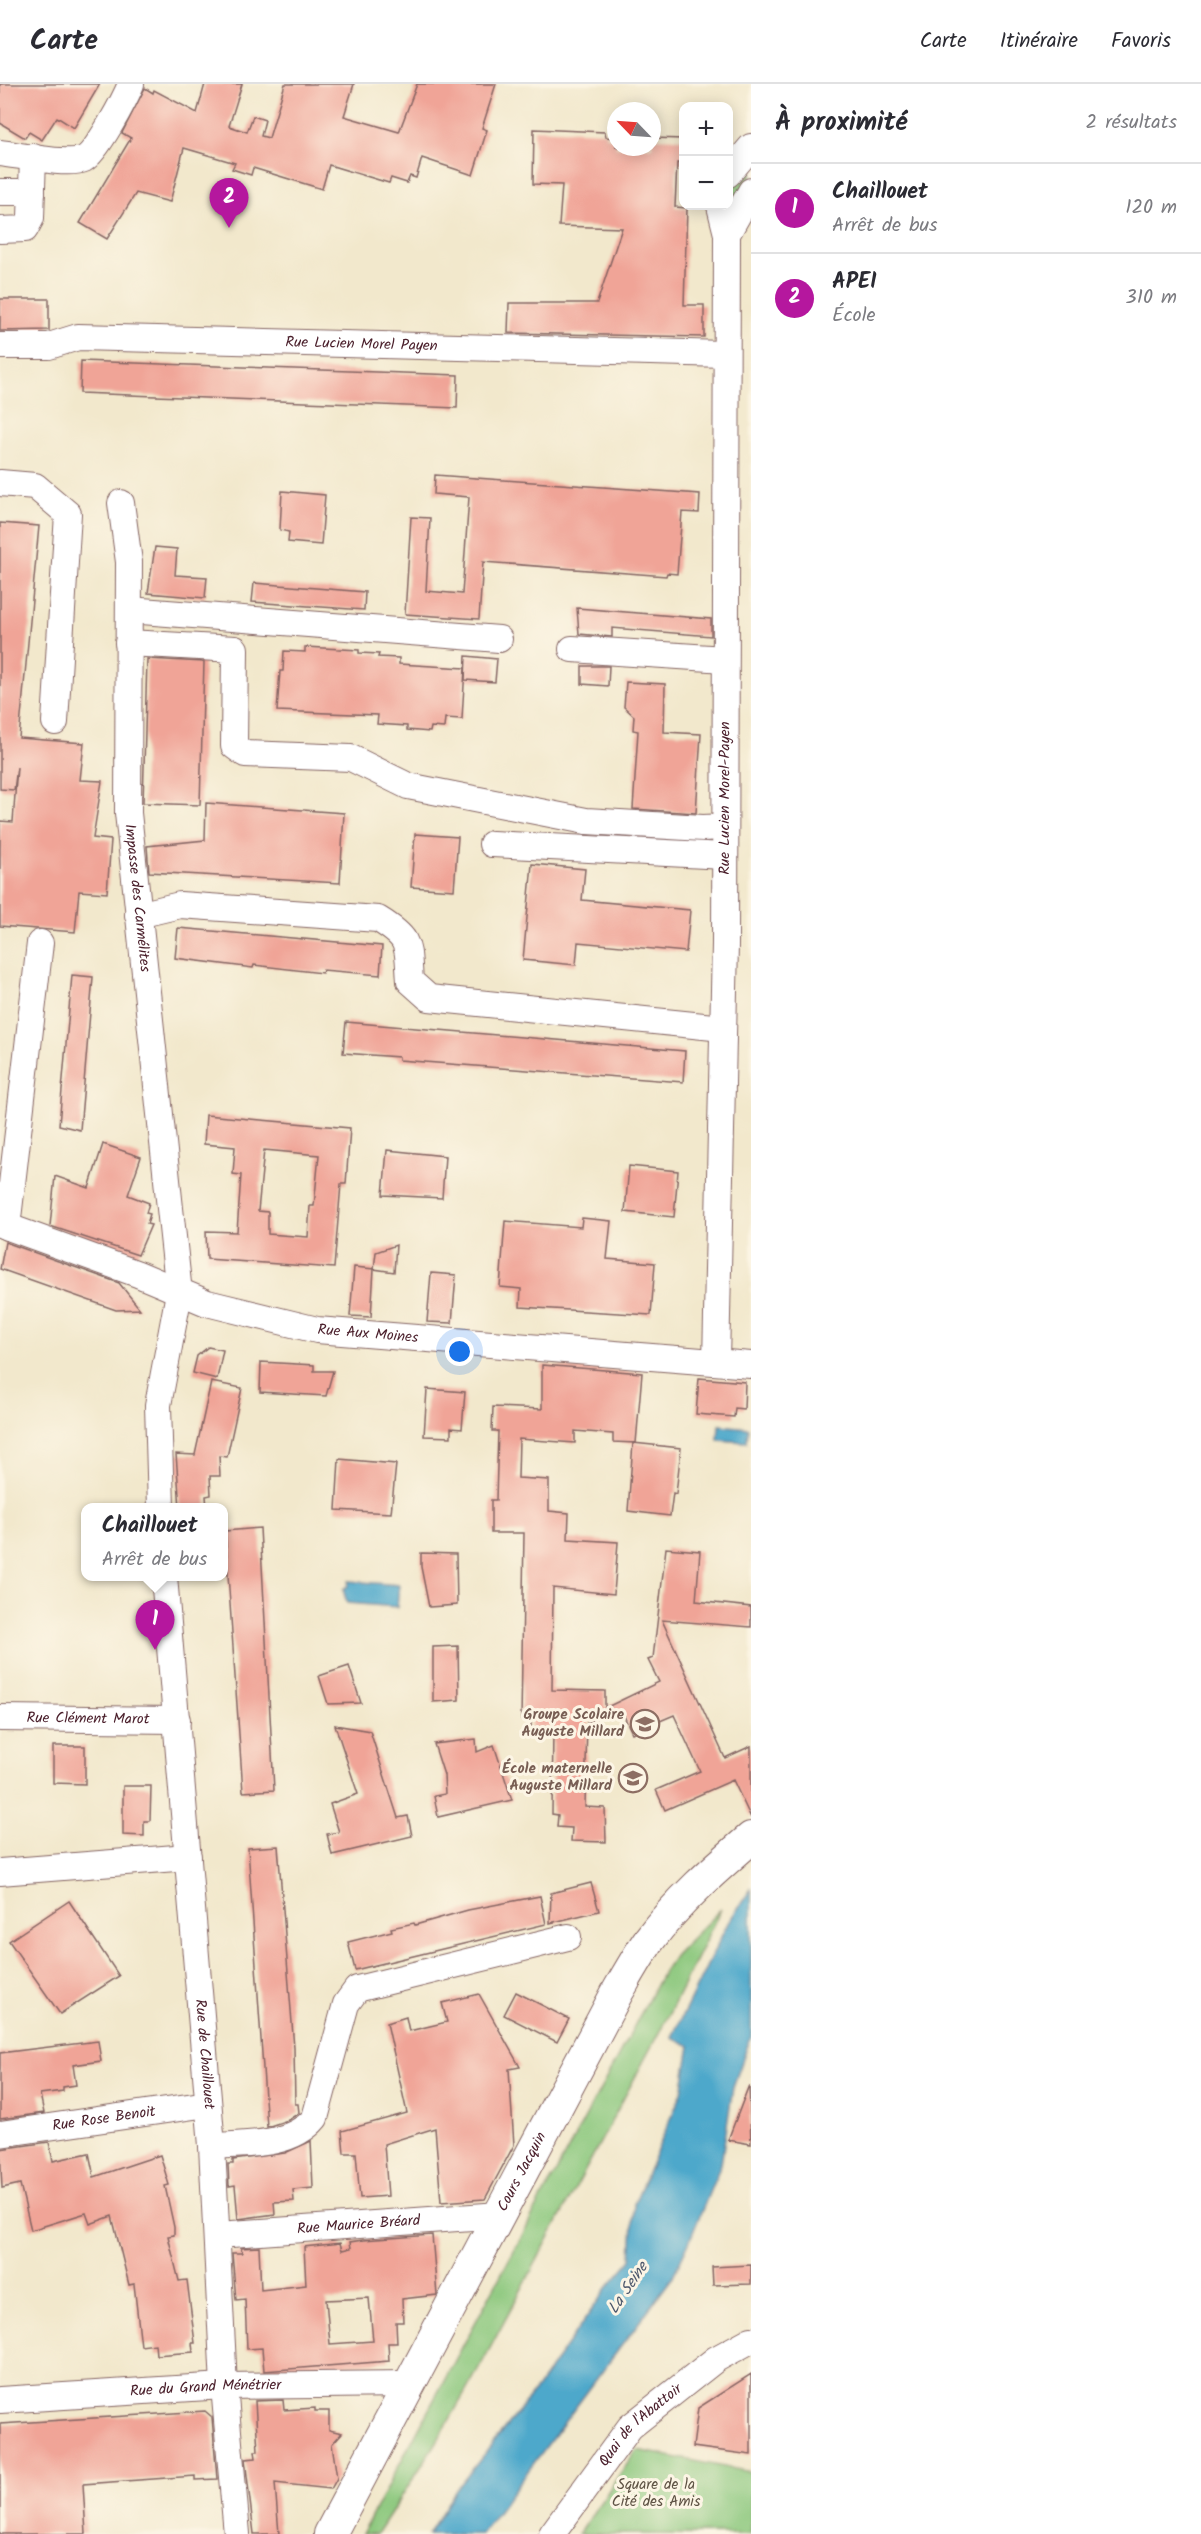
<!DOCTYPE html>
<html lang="fr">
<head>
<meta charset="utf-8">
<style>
  :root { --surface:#fff; --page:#f2f2f3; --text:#2b2b33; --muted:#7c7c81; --line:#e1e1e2; --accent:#b5179e }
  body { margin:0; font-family:Kalam,sans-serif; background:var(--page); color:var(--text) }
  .controls { position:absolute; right:18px; top:18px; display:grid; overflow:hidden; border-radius:12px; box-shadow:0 3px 15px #0003 }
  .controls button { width:54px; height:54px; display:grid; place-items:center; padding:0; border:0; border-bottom:2px solid var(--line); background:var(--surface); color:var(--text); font:30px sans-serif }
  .compass { position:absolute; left:607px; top:18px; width:54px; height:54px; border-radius:50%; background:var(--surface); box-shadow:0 3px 15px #0003; rotate:295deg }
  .you { position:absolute; left:460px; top:1268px; width:21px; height:21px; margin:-15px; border:4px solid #fff; border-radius:50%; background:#1a73e8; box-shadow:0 0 0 9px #1a73e833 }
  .badge { display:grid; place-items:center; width:39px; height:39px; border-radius:50%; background:var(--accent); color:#fff; font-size:20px; font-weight:700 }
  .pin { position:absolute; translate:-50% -50px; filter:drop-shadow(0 2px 3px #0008) }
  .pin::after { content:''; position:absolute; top:32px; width:21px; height:18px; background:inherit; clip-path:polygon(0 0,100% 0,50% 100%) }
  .popup { position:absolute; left:81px; top:1419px; width:147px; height:78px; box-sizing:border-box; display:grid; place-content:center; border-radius:12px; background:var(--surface); filter:drop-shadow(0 2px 4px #0005); font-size:20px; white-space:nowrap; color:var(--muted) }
  .popup b { font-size:22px; color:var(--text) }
  .popup::after { content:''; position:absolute; left:50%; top:100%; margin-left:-12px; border:12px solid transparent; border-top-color:var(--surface) }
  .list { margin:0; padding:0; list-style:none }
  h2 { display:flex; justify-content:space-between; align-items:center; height:78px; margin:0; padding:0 24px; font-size:26px }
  h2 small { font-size:20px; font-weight:400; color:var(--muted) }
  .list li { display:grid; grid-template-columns:39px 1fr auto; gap:18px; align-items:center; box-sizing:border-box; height:90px; padding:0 24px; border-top:2px solid var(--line) }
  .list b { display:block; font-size:22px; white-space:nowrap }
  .list p { margin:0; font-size:20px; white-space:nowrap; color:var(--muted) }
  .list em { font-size:20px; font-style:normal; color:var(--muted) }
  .map { position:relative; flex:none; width:751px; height:2450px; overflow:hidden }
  header { display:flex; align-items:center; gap:36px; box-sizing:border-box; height:84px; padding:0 30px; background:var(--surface); border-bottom:2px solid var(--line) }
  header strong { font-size:28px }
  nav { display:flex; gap:33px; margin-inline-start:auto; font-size:21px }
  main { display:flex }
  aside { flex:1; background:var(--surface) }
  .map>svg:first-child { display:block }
</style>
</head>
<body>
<header>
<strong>Carte</strong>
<nav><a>Carte</a><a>Itinéraire</a><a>Favoris</a></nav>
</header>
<main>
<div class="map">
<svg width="751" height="2450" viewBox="0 0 751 2450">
  <rect width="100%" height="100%" fill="#fcf5e5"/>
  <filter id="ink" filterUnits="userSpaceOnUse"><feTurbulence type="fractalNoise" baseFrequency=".0167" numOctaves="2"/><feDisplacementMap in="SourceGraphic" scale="12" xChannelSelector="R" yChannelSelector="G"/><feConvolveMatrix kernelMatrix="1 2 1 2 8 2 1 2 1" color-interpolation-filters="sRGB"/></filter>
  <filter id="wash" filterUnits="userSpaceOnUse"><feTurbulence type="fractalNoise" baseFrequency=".008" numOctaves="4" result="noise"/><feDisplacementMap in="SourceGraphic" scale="24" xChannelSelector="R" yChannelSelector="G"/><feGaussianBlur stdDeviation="1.35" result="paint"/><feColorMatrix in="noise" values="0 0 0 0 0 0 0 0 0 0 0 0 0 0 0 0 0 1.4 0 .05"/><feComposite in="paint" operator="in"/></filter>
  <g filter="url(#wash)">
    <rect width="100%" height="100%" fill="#f2e8cc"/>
    <!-- green -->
    <g fill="#8cc87e" stroke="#6b7454" stroke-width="1.5">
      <path d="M751,75V93L729,127L733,101Z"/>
      <path d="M721,1825L671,1926L481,2281L435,2361L377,2450H362L661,1892L675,1871Z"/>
      <path d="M637,2366L751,2388V2450H578Z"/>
    </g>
    <!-- water -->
    <g fill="#4da8cb" stroke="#4c647b" stroke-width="1.5">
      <path d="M719,1341L748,1344L747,1358L718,1356Z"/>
      <path d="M349,1497L399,1501L397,1523L347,1519L343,1505L348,1502Z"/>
      <path d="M751,1805V1952L733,2003L721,2080L689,2158L672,2194L481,2450H428L456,2406L537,2304L607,2204L631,2176L634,2120L682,2008L690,1962L672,1953L728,1839Z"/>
    </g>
    <g id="blocks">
      <!-- building -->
      <g fill="#f0a497" fill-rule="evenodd">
        <path d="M0,0H100L74,44L57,33L42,56L29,48L25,54L0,39Z"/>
        <path d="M205,0H242L229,42L247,48L253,32L265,36L261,52L269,54L285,0H354L344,32L399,48L417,0H496L482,44L487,46L473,91L422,74L416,94L410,92L407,99L391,94L389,99L329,81L322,105L253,84L251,91L232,85L235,79L184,64L170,118L136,109L107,155L80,139L131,54L122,49L145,4L153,9L154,6L197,29Z"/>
        <path d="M534,45L605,48L606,53L616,54V63H652V54L684,55V79H677L675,123L687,124L684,221H704V253L508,249L509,219H597L622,144L559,142L562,101L533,100Z"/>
        <path d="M0,215H49V246L0,247Z"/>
        <path d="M81,277L458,291L457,324L80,309Z"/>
        <path d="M435,391L700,410L699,429L682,428L677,490L667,489L666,492L483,478L479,535L405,530L411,433L430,434L426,507L462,510L469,413L434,410Z"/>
        <path d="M282,407L325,411L321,461L288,458L289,448L280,446Z"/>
        <path d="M0,439L39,442L19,654L84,659L80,696L102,697L93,754L111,756L107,809L79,807L75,848L0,842V737L13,738L17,683L14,706L0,705Z"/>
        <path d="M155,463L177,465L175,491L207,493L205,514L148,509Z"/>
        <path d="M254,499L365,508L364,526L252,518Z"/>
        <path d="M577,524L711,535V552L612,544V553L579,550Z"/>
        <path d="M305,563L359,566V569L379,570L378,573L399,574V580L465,584L462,635L445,634L444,644L431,643L430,648L407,646V642L377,640L378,631L277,627L280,587H283L284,567L305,568Z"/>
        <path d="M466,572L497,575L495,598L465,596Z"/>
        <path d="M147,575L204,578L200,721L143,719Z"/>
        <path d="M582,582H609L608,602L582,600Z"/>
        <path d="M626,598L665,600L664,648L701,650L696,729L633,725L638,647L633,646L634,632L624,623Z"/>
        <path d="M206,719L344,729L340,799L149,788L147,762L205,756Z"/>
        <path d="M415,750L458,753L454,806L411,803Z"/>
        <path d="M532,780L585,785L582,816L690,826L686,868L578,858L576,881L523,876Z"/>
        <path d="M178,844L382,862L380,891L323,886L322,889L254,881L253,884L175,874Z"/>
        <path d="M72,891L93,893L80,1046L59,1041Z"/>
        <path d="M346,938L685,967L683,998L399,976V973L343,969Z"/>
        <path d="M206,1031L350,1044L346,1100H341L334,1184L207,1175L206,1147L237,1148L241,1091L233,1090L235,1063L204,1060ZM264,1066L319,1071L314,1122H310L308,1153L268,1150V1128L258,1127Z"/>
        <path d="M103,1060L141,1073L128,1111L149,1119L146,1129L150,1130L147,1140L151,1141L138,1171L50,1142L55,1092L89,1104Z"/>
        <path d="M387,1066L445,1072L442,1114L383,1111Z"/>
        <path d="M629,1082L678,1087L674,1133L625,1128Z"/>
        <path d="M582,1134L611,1137L607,1175L655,1179L651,1231L520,1223L521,1205L500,1203L505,1137L581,1143Z"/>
        <path d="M5,1158L119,1199L140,1225L116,1226L0,1185Z"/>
        <path d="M396,1161L394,1188L374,1185L376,1168Z"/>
        <path d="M354,1183L374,1185L371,1233L350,1232Z"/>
        <path d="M431,1189L456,1191L452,1239L427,1238Z"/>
        <path d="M208,1263L223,1266L217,1295L193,1289L197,1272Z"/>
        <path d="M261,1278L314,1281V1287H333L326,1312L260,1308Z"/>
        <path d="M542,1281L642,1289L636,1359L613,1358V1350L575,1347V1359L519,1355L518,1394L549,1396V1427L569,1429L568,1455L618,1458L614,1510L553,1504L552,1606L605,1607V1624L659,1598L648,1576L653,1574L666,1464L700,1467L696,1517L751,1523V1543L662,1536L725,1674L751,1662V1734L733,1696L665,1726L656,1706L700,1687L674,1631L632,1649L624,1632L604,1631L587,1639L585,1723L605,1724L606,1758L571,1757L572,1744L557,1743L558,1731L552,1730L553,1643L531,1644V1636H521L524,1449H491V1416H496L498,1347H492L493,1323L542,1325Z"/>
        <path d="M699,1294L745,1298L744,1325L735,1324L734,1333L696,1330Z"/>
        <path d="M211,1298L242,1304L227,1373L219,1372L220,1392H210L211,1411L206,1412L207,1424H180L176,1370L195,1371Z"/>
        <path d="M427,1305L465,1308L462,1345L451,1344V1353L424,1352Z"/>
        <path d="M633,1359L681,1364L676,1410L673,1409L670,1432L628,1427Z"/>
        <path d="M339,1375L396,1380L391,1429L336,1426Z"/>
        <path d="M260,1444L274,1706L243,1708L225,1447Z"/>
        <path d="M421,1469L456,1470L457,1521L429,1523L421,1483Z"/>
        <path d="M458,1562L459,1616L433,1618V1563Z"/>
        <path d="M349,1582L361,1619L328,1620L319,1592Z"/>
        <path d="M335,1641L370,1647L398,1734L408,1732L412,1752L332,1771L327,1750L339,1748L330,1720L358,1710Z"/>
        <path d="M476,1655L477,1668L494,1661L512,1716L438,1733L434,1712L445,1710L444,1691L434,1660Z"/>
        <path d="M53,1662H85V1700L53,1699Z"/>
        <path d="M123,1702H151L150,1737H144V1752L123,1751Z"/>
        <path d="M278,1762L294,1964L295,2020H298L299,2029L288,2036L267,2043L248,1764Z"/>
        <path d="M591,1799L599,1827L550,1839L551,1809Z"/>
        <path d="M540,1812L546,1840L355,1886L348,1858L392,1847L391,1844L414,1839L415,1841L468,1826Z"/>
        <path d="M69,1817L119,1892L60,1930L9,1857Z"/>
        <path d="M516,1908L569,1935L557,1958L504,1931Z"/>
        <path d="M479,1910L520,1983L509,1985L514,2061L485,2115L441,2118L435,2044L384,2060L388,2112L360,2114L356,2069H344L342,2047L407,2029L387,1939L406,1933L409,1947L447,1938L442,1919Z"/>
        <path d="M98,1957L101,1977L73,1981L76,2001L63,2003V2007L40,2010L44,2029L0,2035V1969Z"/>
        <path d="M749,2001L751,2060L728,2056Z"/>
        <path d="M311,2057L313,2104L293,2106L294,2117L274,2118L275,2130L238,2135L235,2101L229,2102L228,2080H233V2076L285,2069Z"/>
        <path d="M49,2058L53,2077L89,2069L94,2093L160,2071L169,2101L165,2102L174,2143V2151L168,2152L179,2197L187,2196L195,2259H192L193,2268L156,2271L155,2260L141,2262L134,2200L129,2201L112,2132L90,2140L86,2129L31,2146L20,2100L2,2104L0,2065Z"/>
        <path d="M432,2151L437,2211L402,2215L403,2238H396L397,2259H388L389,2277L264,2287L262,2264L247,2265L245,2215L236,2216L232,2169H242L241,2164L259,2163L261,2206L306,2201L304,2163L340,2159L342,2166L351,2164L350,2158L363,2156ZM369,2214L373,2257L330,2260L326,2216Z"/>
        <path d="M751,2181V2200L713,2201L712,2183Z"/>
        <path d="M751,2290V2371L693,2363L698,2324Z"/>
        <path d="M283,2316L284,2326L315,2324V2327H329V2346L342,2349L332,2360L337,2394L331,2405L275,2399L279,2450H254L245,2375L256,2374L255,2367H258L255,2317Z"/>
        <path d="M205,2327L212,2333L217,2395L195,2396V2392L83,2400L86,2450H0V2340Z"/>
      </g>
    </g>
  </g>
  <g filter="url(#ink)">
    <use href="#blocks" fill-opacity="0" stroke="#856563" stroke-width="1.5"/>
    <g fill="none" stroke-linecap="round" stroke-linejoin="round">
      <!-- minor casing -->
      <g stroke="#856563" stroke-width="28">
        <g id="minor">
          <path d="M0,69C19,71 68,82 84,75C97,68 125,15 131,0"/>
          <path d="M728,90L751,63"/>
          <path d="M0,108H32"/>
          <path d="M0,146L25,145L31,134L33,73"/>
          <path d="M727,150L751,107"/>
          <path id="s1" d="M0,262H49L78,253L725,270"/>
          <path d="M0,399L35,402L68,430L55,638"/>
          <path id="s2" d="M121,419L129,478L128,729L179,1209L158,1321L161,1424"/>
          <path d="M129,526L499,555"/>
          <path d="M128,559L235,565L234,662L245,670L351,674L408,702L586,737L703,744L725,743"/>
          <path d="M572,565L725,575"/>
          <path d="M492,760L725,772"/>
          <path d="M138,831L180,821L378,835C412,856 407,860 410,897L429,914L723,944"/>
          <path id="s3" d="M0,1140L138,1190L207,1219L317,1246L751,1281"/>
          <path d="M7,1143L40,859"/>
          <path id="s4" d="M716,1278L725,860L727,150L720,122"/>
          <path id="s5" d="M164,1492L212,2062L224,2302L237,2450"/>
          <path id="s6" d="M0,1634L177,1636"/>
          <path d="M0,1788L188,1773"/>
          <path id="s7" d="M0,2050L208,2020"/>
          <path d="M212,2062C247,2060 292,2062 315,2034L346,1920L357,1905L568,1853"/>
          <path id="s8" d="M218,2151L500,2131"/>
          <path id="s9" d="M0,2316L224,2302L411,2300"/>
          <path id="s10" d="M552,2450L630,2343L716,2275L751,2256"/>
        </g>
      </g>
      <!-- major casing -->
      <g stroke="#856563" stroke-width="34">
        <g id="major">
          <path id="s11" d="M330,2450L618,1907C628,1890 638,1872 649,1856C678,1817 715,1785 751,1754"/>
        </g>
      </g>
      <!-- minor -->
      <use href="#minor" stroke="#fff" stroke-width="26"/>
      <!-- major -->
      <use href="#major" stroke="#fff" stroke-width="32"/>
    </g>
  </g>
  <!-- icons -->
  <defs>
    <g id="school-ring" transform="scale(1.5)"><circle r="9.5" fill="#fcf5e5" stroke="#8d6e63" stroke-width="1.5"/><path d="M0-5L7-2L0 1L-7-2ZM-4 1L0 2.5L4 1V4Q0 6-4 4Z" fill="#8d6e63"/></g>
  </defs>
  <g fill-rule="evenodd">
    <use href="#school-ring" x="645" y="1640"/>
    <use href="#school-ring" x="633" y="1694"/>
  </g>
  <g text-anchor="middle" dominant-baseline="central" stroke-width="6" stroke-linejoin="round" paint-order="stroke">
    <!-- street labels -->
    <g font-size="15" fill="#4a1f2b" stroke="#fcf5e5">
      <text stroke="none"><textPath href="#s1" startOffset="363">Rue Lucien Morel Payen</textPath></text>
      <text stroke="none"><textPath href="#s4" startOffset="564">Rue Lucien Morel-Payen</textPath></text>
      <text stroke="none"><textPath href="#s2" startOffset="396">Impasse des Carmélites</textPath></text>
      <text stroke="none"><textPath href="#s3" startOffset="386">Rue Aux Moines</textPath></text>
      <text stroke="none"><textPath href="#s6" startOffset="88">Rue Clément Marot</textPath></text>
      <text stroke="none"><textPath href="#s5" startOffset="480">Rue de Chaillouet</textPath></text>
      <text stroke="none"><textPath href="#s7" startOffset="105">Rue Rose Benoit</textPath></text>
      <text stroke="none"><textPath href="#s11" startOffset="410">Cours Jacquin</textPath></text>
      <text stroke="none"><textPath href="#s8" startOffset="141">Rue Maurice Bréard</textPath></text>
      <text stroke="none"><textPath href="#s9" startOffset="206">Rue du Grand Ménétrier</textPath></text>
      <text stroke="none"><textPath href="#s10" startOffset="141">Quai de l'Abattoir</textPath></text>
    </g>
    <!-- education labels -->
    <g font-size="15" font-weight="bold" fill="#785e54" stroke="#fcf5e5" text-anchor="end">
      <text x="624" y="1631">Groupe Scolaire<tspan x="624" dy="17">Auguste Millard</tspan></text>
      <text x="612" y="1685">École maternelle<tspan x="612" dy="17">Auguste Millard</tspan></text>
    </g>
    <!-- park labels -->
    <g font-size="15" fill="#5e5244" stroke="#fcf5e5">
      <text x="656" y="2401">Square de la<tspan x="656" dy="17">Cité des Amis</tspan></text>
    </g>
    <!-- water labels -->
    <g font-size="16" font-style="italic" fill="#4b566b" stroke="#fcf5e5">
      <text transform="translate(628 2204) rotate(-56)">La Seine</text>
    </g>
  </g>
</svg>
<div class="controls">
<button>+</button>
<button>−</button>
</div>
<svg class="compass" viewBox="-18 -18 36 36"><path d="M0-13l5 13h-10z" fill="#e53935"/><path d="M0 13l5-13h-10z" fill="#7c7c81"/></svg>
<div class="you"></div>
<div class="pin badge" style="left:155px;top:1566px">1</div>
<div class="popup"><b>Chaillouet</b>Arrêt de bus</div>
<div class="pin badge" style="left:229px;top:144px">2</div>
</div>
<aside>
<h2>À proximité<small>2 résultats</small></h2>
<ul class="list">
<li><span class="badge">1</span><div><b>Chaillouet</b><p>Arrêt de bus</p></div><em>120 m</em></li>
<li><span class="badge">2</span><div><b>APEI</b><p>École</p></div><em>310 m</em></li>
</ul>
</aside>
</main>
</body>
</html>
